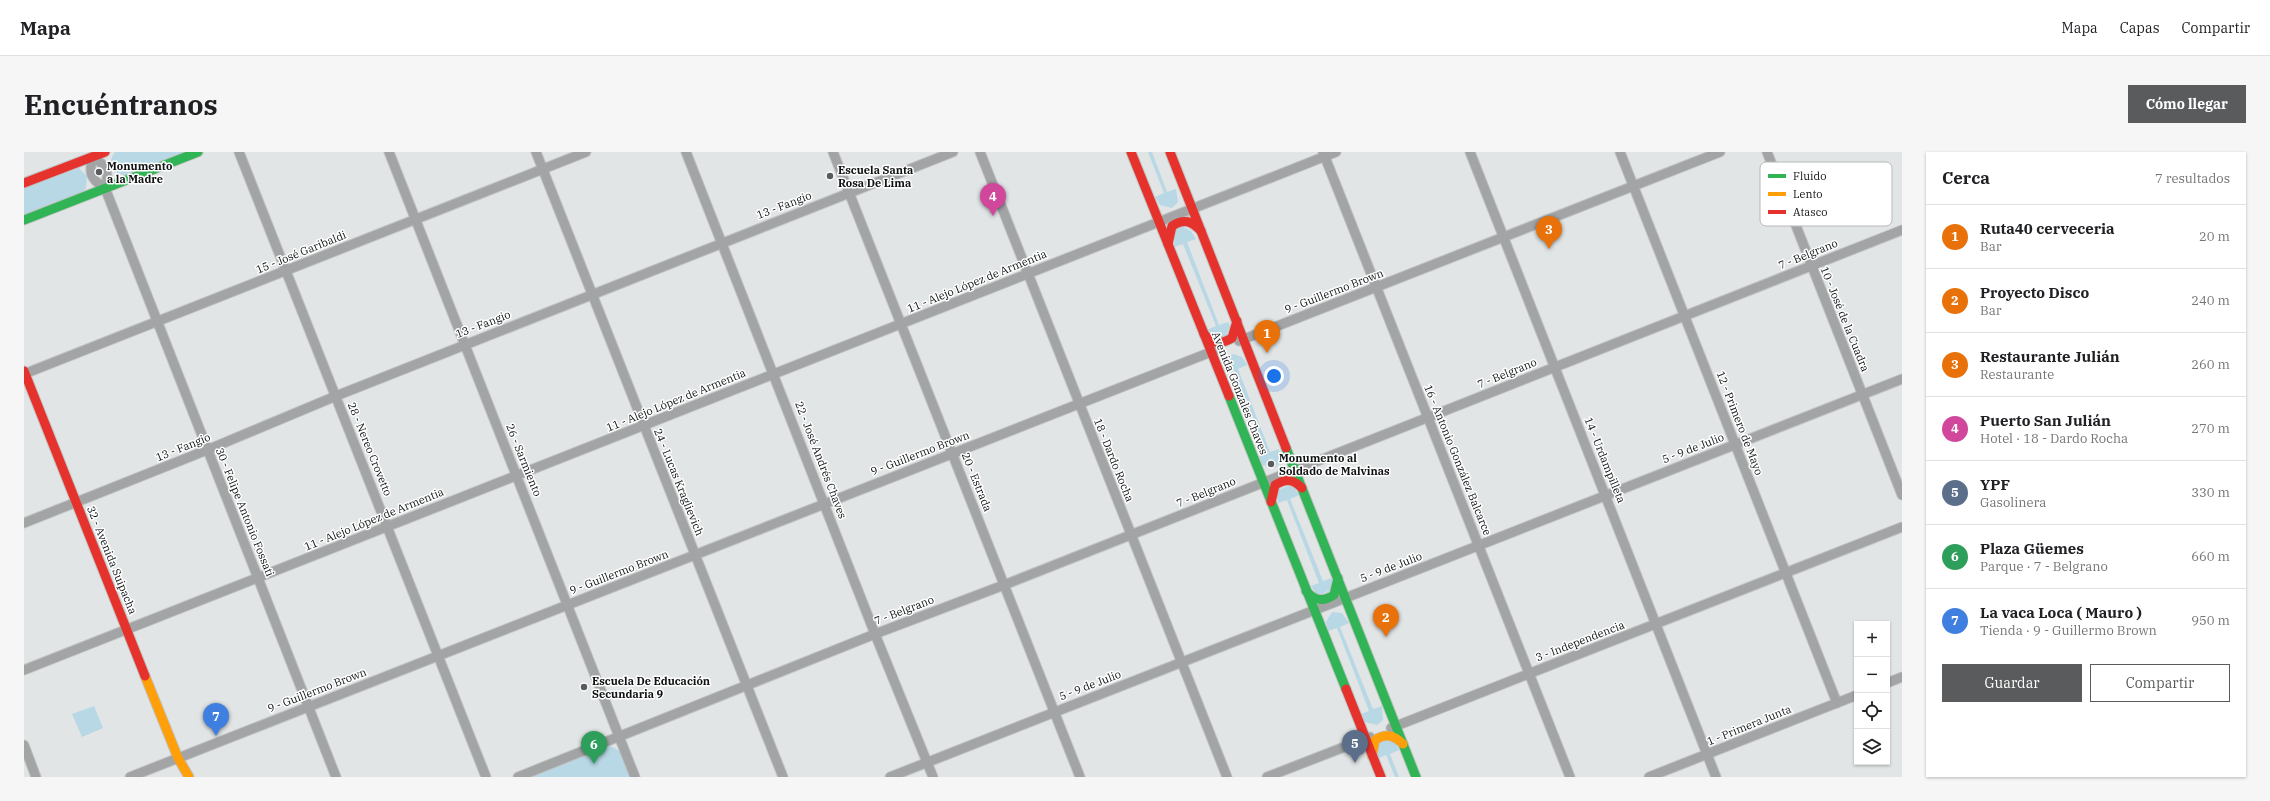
<!DOCTYPE html>
<html lang="es">
<head>
<meta charset="utf-8">
<style>
  :root { --surface:#fff; --page:#f6f6f6; --text:#202124; --muted:#757577; --line:#e0e0e0; --accent:#595b5c }
  body { margin:0; font-family:"IBM Plex Serif",serif; background:var(--page); color:var(--text) }
  .controls { position:absolute; right:12px; bottom:12px; display:grid; overflow:hidden; border-radius:0px; box-shadow:0 1px 3px #0004 }
  .controls button { width:36px; height:36px; display:grid; place-items:center; padding:0; border:0; border-bottom:1px solid var(--line); background:var(--surface); color:var(--text); font:20px sans-serif }
  .you { position:absolute; left:1250px; top:224px; width:14px; height:14px; margin:-10px; border:3px solid #fff; border-radius:50%; background:#1a73e8; box-shadow:0 0 0 6px #1a73e833 }
  .badge { display:grid; place-items:center; width:26px; height:26px; border-radius:50%; background:var(--accent); color:#fff; font-size:13px; font-weight:700 }
  .pin { position:absolute; translate:-50% -33px; filter:drop-shadow(0 1px 2px #0008) }
  .pin::after { content:''; position:absolute; top:21px; width:14px; height:12px; background:inherit; clip-path:polygon(0 0,100% 0,50% 100%) }
  .list { margin:0; padding:0; list-style:none }
  h2 { display:flex; justify-content:space-between; align-items:center; height:52px; margin:0; padding:0 16px; font-size:17px }
  h2 small { font-size:13px; font-weight:400; color:var(--muted) }
  .list li { display:grid; grid-template-columns:26px 1fr auto; gap:12px; align-items:center; box-sizing:border-box; height:64px; padding:0 16px; border-top:1px solid var(--line) }
  .list b { display:block; font-size:15px; white-space:nowrap }
  .list p { margin:0; font-size:13px; white-space:nowrap; color:var(--muted) }
  .list em { font-size:13px; font-style:normal; color:var(--muted) }
  .actions { display:flex; gap:8px; padding:12px 16px }
  .actions a { flex:1; padding:9px 0; border:1px solid var(--accent); border-radius:0px; text-align:center; font-size:14px; color:var(--accent) }
  .actions .main { background:var(--accent); color:#fff }
  .icon { flex:none; width:22px; height:22px; fill:none; stroke:currentColor; stroke-width:2; stroke-linecap:round; stroke-linejoin:round }
  .map { position:relative; flex:none; width:1878px; height:625px; overflow:hidden; border-radius:0px }
  header { display:flex; align-items:center; gap:24px; box-sizing:border-box; height:56px; padding:0 20px; background:var(--surface); border-bottom:1px solid var(--line) }
  header strong { font-size:19px }
  nav { display:flex; gap:22px; margin-inline-start:auto; font-size:14px }
  .intro { display:flex; align-items:center; justify-content:space-between; box-sizing:border-box; height:96px; padding:0 24px }
  h1 { margin:0; font-size:28px }
  .button { padding:10px 18px; border-radius:0px; background:var(--accent); color:#fff; font-size:14px; font-weight:700 }
  main { display:flex; gap:24px; padding:0 24px }
  aside { flex:1; background:var(--surface); border-radius:0px; box-shadow:0 1px 3px #0004 }
  .map>svg:first-child { display:block }
</style>
</head>
<body>
<header>
<strong>Mapa</strong>
<nav><a>Mapa</a><a>Capas</a><a>Compartir</a></nav>
</header>
<div class="intro"><h1>Encuéntranos</h1><a class="button">Cómo llegar</a></div>
<main>
<div class="map">
<svg width="1878" height="625" viewBox="0 0 1878 625">
  <rect width="100%" height="100%" fill="#e2e5e6"/>
  <!-- green -->
  <g fill="#b7d8e4">
    <path d="M91,0H161L101,24L89,19C86,11 86,7 91,0Z"/>
    <path d="M1124,0H1128L1143,40L1152,37L1154,50L1148,56L1136,53L1131,45L1140,41Z"/>
    <path d="M55,16L63,24L62,36L58,41L0,63V35Z"/>
    <path d="M1159,75L1167,79L1172,87L1163,90L1195,173L1204,170L1206,174L1200,189L1183,178L1192,174L1159,92L1150,95L1152,78Z"/>
    <path d="M1210,202L1218,205L1223,213L1214,217L1246,300L1255,297L1257,310L1251,316L1238,313L1234,305L1243,301L1210,218L1201,222L1199,212L1203,204Z"/>
    <path d="M1268,333L1275,343L1266,347L1299,429L1308,426L1310,436L1294,444L1287,434L1295,431L1263,348L1254,351L1253,338Z"/>
    <path d="M1308,460L1318,461L1325,471L1316,475L1349,557L1358,554L1359,568L1353,573L1341,570L1337,562L1345,559L1313,476L1304,479L1302,470Z"/>
    <path d="M70,554L79,576L58,585L48,562Z"/>
    <path d="M1355,589L1370,590L1375,598L1366,602L1375,625H1371L1362,603L1353,607Z"/>
    <path d="M584,594C600,596 602,612 607,625H505Z"/>
  </g>
  <g fill="none" stroke-linecap="round" stroke-linejoin="round">
    <!-- street casing -->
    <g stroke="#c1c3c3" stroke-width="11">
      <g id="street">
        <path d="M215,0L462,625"/>
        <path d="M365,0L611,625"/>
        <path d="M512,0L759,625"/>
        <path d="M662,0L851,482L909,625"/>
        <path d="M809,0L1056,625"/>
        <path d="M956,0L1203,625"/>
        <path d="M1299,0L1546,625"/>
        <path d="M1446,0L1692,625"/>
        <path d="M1596,0L1813,551"/>
        <path d="M1743,0L1878,343"/>
        <path d="M69,5C82,13 86,21 81,36C67,28 64,20 69,5Z"/>
        <path d="M81,36L312,625"/>
        <path d="M1215,189L1696,0"/>
        <path d="M0,222L562,0"/>
        <path d="M0,371L183,298L312,244L929,0"/>
        <path d="M0,518L1312,0"/>
        <path d="M1863,531L1878,525"/>
        <path d="M1367,576L1878,375"/>
        <path d="M0,593L12,625"/>
        <path d="M106,625L1192,198"/>
        <path d="M494,625L851,482L980,433L1878,78"/>
        <path d="M866,625L1878,227"/>
        <path d="M1243,625L1346,585"/>
        <path d="M1625,625L1833,543"/>
      </g>
    </g>
    <!-- fast casing -->
    <g stroke="#c1c3c3" stroke-width="11">
      <g id="fast">
        <path d="M0,68L174,0"/>
        <path d="M1205,244L1322,537"/>
        <path d="M1262,296L1392,625"/>
        <path d="M1282,439C1291,449 1299,450 1310,443L1314,426"/>
      </g>
    </g>
    <!-- slow casing -->
    <g stroke="#c1c3c3" stroke-width="11">
      <g id="slow">
        <path d="M121,524L154,606L165,625"/>
        <path d="M1348,604L1351,588C1362,581 1370,583 1379,592"/>
      </g>
    </g>
    <!-- jam casing -->
    <g stroke="#c1c3c3" stroke-width="11">
      <g id="jam">
        <path d="M1107,0L1205,244"/>
        <path d="M1146,0L1262,296"/>
        <path d="M0,31L81,0"/>
        <path d="M1144,92L1148,74C1160,66 1168,69 1177,79"/>
        <path d="M1180,182C1189,192 1196,193 1208,186L1213,169"/>
        <path d="M0,219L121,524"/>
        <path d="M1247,350L1251,333C1262,326 1269,327 1278,336"/>
        <path d="M1322,537L1357,625"/>
      </g>
    </g>
    <!-- street -->
    <use href="#street" stroke="#a2a4a5" stroke-width="9"/>
    <!-- fast -->
    <use href="#fast" stroke="#30b455" stroke-width="9"/>
    <!-- slow -->
    <use href="#slow" stroke="#ff9f0a" stroke-width="9"/>
    <!-- jam -->
    <use href="#jam" stroke="#e5322d" stroke-width="9"/>
  </g>
  <!-- markers -->
  <g fill="#595b5c" stroke="#fff" stroke-width="1.5">
    <circle cx="75" cy="20" r="4"/>
    <circle cx="806" cy="24" r="4"/>
    <circle cx="1247" cy="312" r="4"/>
    <circle cx="560" cy="535" r="4"/>
  </g>
  <g text-anchor="middle" dominant-baseline="central" stroke-width="3" stroke-linejoin="round" paint-order="stroke">
    <!-- poi labels -->
    <g font-size="11" font-weight="bold" fill="#0f1112" stroke="#fff" text-anchor="start">
      <text x="83" y="14">Monumento<tspan x="83" dy="13">a la Madre</tspan></text>
      <text x="814" y="18">Escuela Santa<tspan x="814" dy="13">Rosa De Lima</tspan></text>
      <text x="1255" y="306">Monumento al<tspan x="1255" dy="13">Soldado de Malvinas</tspan></text>
      <text x="568" y="529">Escuela De Educación<tspan x="568" dy="13">Secundaria 9</tspan></text>
    </g>
    <!-- street labels -->
    <g font-size="11" fill="#0f1112" stroke="#fff">
      <text transform="translate(760 53) rotate(-21)">13 - Fangio</text>
      <text transform="translate(277 100) rotate(-22)">15 - José Garibaldi</text>
      <text transform="translate(1784 102) rotate(-22)">7 - Belgrano</text>
      <text transform="translate(953 129) rotate(-22)">11 - Alejo López de Armentia</text>
      <text transform="translate(1310 139) rotate(-21)">9 - Guillermo Brown</text>
      <text transform="translate(1821 167) rotate(68)">10 - José de la Cuadra</text>
      <text transform="translate(459 172) rotate(-21)">13 - Fangio</text>
      <text transform="translate(1483 221) rotate(-22)">7 - Belgrano</text>
      <text transform="translate(1216 241) rotate(68)">Avenida Gonzales Chaves</text>
      <text transform="translate(652 248) rotate(-22)">11 - Alejo López de Armentia</text>
      <text transform="translate(1716 271) rotate(69)">12 - Primero de Mayo</text>
      <text transform="translate(159 295) rotate(-22)">13 - Fangio</text>
      <text transform="translate(1669 296) rotate(-21)">5 - 9 de Julio</text>
      <text transform="translate(346 297) rotate(68)">28 - Nereo Crovetto</text>
      <text transform="translate(896 301) rotate(-21)">9 - Guillermo Brown</text>
      <text transform="translate(500 308) rotate(68)">26 - Sarmiento</text>
      <text transform="translate(797 308) rotate(69)">22 - José Andrés Chaves</text>
      <text transform="translate(1090 308) rotate(68)">18 - Dardo Rocha</text>
      <text transform="translate(1434 308) rotate(68)">16 - Antonio González Balcarce</text>
      <text transform="translate(1581 308) rotate(68)">14 - Urdampilleta</text>
      <text transform="translate(655 330) rotate(68)">24 - Lucas Kraglievich</text>
      <text transform="translate(953 330) rotate(68)">20 - Estrada</text>
      <text transform="translate(1182 340) rotate(-22)">7 - Belgrano</text>
      <text transform="translate(221 360) rotate(68)">30 - Felipe Antonio Fossati</text>
      <text transform="translate(350 367) rotate(-22)">11 - Alejo López de Armentia</text>
      <text transform="translate(88 408) rotate(68)">32 - Avenida Suipacha</text>
      <text transform="translate(1367 415) rotate(-21)">5 - 9 de Julio</text>
      <text transform="translate(595 420) rotate(-21)">9 - Guillermo Brown</text>
      <text transform="translate(880 458) rotate(-21)">7 - Belgrano</text>
      <text transform="translate(1556 489) rotate(-21)">3 - Independencia</text>
      <text transform="translate(1066 533) rotate(-21)">5 - 9 de Julio</text>
      <text transform="translate(293 538) rotate(-21)">9 - Guillermo Brown</text>
      <text transform="translate(1725 573) rotate(-22)">1 - Primera Junta</text>
    </g>
  </g>
  <!-- legend -->
  <rect x="1736" y="10" width="132" height="64" rx="6" fill="#fff" stroke="#b7b8b8" stroke-width="1"/>
  <rect x="1744" y="22" width="18" height="4" fill="#30b455"/>
  <rect x="1744" y="40" width="18" height="4" fill="#ff9f0a"/>
  <rect x="1744" y="58" width="18" height="4" fill="#e5322d"/>
  <g font-size="11" fill="#0f1112">
    <text x="1769" y="28">Fluido</text>
    <text x="1769" y="46">Lento</text>
    <text x="1769" y="64">Atasco</text>
  </g>
</svg>
<div class="controls">
<button>+</button>
<button>−</button>
<button><svg class="icon" aria-label="locate" viewBox="0 0 24 24"><circle cx="12" cy="12" r="6"/><path d="M12 2v4M12 18v4M2 12h4M18 12h4"/></svg></button>
<button><svg class="icon" aria-label="layers" viewBox="0 0 24 24"><path d="M12 4l9 5-9 5-9-5zM3 14l9 5 9-5"/></svg></button>
</div>
<div class="you"></div>
<div class="pin badge" style="left:1243px;top:201px;background:#e8710a">1</div>
<div class="pin badge" style="left:1362px;top:485px;background:#e8710a">2</div>
<div class="pin badge" style="left:1525px;top:97px;background:#e8710a">3</div>
<div class="pin badge" style="left:969px;top:64px;background:#d1479c">4</div>
<div class="pin badge" style="left:1331px;top:611px;background:#5c6f8a">5</div>
<div class="pin badge" style="left:570px;top:612px;background:#2e9e5b">6</div>
<div class="pin badge" style="left:192px;top:584px;background:#3f7fe0">7</div>
</div>
<aside>
<h2>Cerca<small>7 resultados</small></h2>
<ul class="list">
<li><span class="badge" style="background:#e8710a">1</span><div><b>Ruta40 cerveceria</b><p>Bar</p></div><em>20 m</em></li>
<li><span class="badge" style="background:#e8710a">2</span><div><b>Proyecto Disco</b><p>Bar</p></div><em>240 m</em></li>
<li><span class="badge" style="background:#e8710a">3</span><div><b>Restaurante Julián</b><p>Restaurante</p></div><em>260 m</em></li>
<li><span class="badge" style="background:#d1479c">4</span><div><b>Puerto San Julián</b><p>Hotel · 18 - Dardo Rocha</p></div><em>270 m</em></li>
<li><span class="badge" style="background:#5c6f8a">5</span><div><b>YPF</b><p>Gasolinera</p></div><em>330 m</em></li>
<li><span class="badge" style="background:#2e9e5b">6</span><div><b>Plaza Güemes</b><p>Parque · 7 - Belgrano</p></div><em>660 m</em></li>
<li><span class="badge" style="background:#3f7fe0">7</span><div><b>La vaca Loca ( Mauro )</b><p>Tienda · 9 - Guillermo Brown</p></div><em>950 m</em></li>
</ul>
<div class="actions"><a class="main">Guardar</a><a>Compartir</a></div>
</aside>
</main>
</body>
</html>
